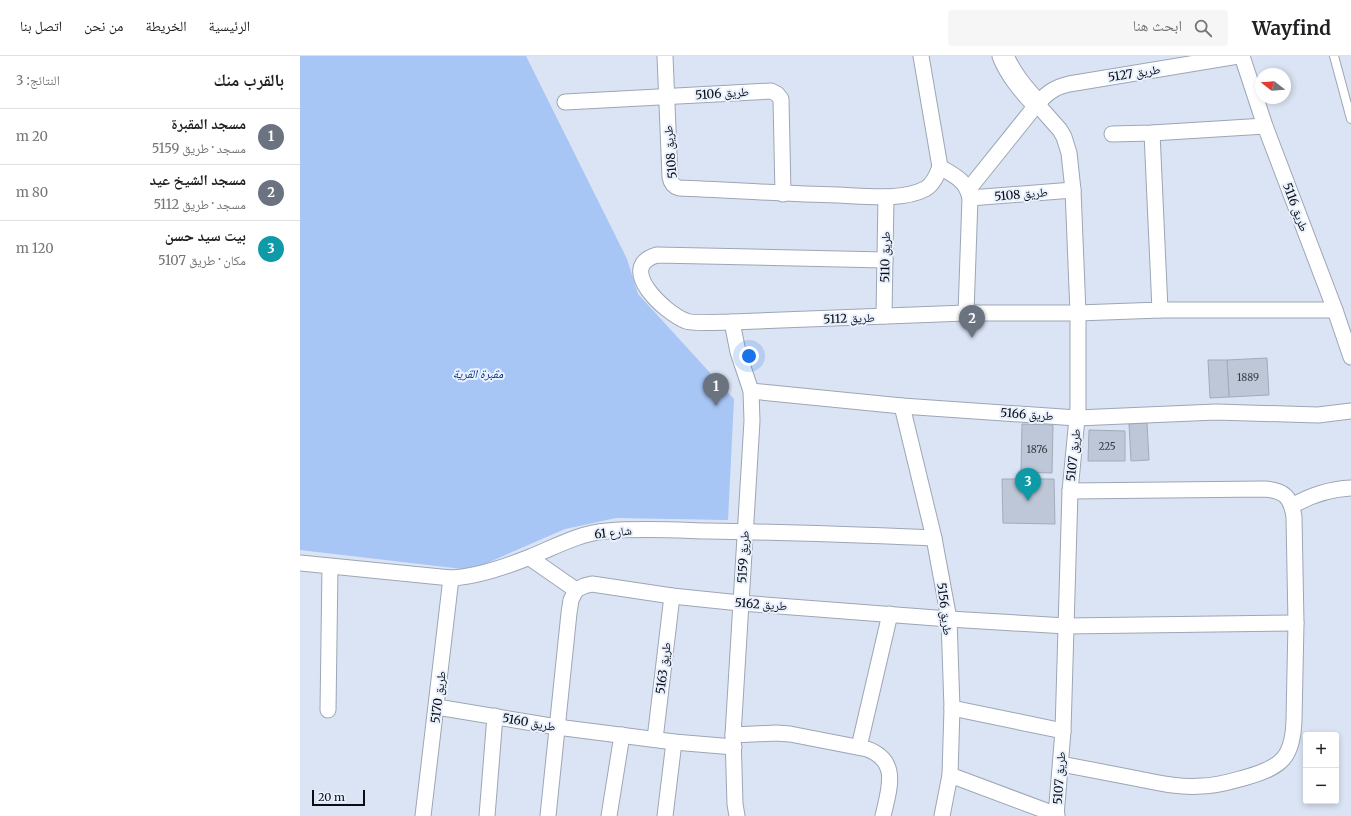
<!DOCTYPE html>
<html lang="ar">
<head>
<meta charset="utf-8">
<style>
  :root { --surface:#fff; --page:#f6f6f6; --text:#202124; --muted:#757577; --line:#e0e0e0; --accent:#b45309 }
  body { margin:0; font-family:Merriweather,"Noto Naskh Arabic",serif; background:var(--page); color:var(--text); direction:rtl }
  .controls { position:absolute; right:12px; bottom:12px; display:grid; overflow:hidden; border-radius:4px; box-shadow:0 2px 6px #0003 }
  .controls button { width:36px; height:36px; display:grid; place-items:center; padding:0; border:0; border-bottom:1px solid var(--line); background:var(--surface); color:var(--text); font:20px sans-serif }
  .compass { position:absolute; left:955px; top:12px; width:36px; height:36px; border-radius:50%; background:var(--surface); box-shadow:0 2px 6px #0003; rotate:287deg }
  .scale { position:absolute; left:12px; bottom:10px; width:53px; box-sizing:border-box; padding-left:4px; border:2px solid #0a0d13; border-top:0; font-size:11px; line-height:14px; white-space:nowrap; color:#0a0d13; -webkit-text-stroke:3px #e9f1fe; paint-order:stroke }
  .you { position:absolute; left:449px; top:300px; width:14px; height:14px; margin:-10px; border:3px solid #fff; border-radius:50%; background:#1a73e8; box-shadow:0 0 0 6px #1a73e833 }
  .badge { display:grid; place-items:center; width:26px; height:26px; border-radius:50%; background:var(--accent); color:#fff; font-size:13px; font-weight:700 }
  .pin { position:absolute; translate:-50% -33px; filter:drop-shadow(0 1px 2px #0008) }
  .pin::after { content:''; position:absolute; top:21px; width:14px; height:12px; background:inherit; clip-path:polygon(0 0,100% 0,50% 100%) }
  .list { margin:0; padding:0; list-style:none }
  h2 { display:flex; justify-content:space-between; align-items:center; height:52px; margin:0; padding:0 16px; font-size:17px }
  h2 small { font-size:13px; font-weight:400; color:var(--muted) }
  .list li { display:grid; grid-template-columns:26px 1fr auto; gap:12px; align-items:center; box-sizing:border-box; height:56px; padding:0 16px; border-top:1px solid var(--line) }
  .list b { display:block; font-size:15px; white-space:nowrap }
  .list p { margin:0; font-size:13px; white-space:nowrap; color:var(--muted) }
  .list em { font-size:13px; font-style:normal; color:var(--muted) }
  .icon { flex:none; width:22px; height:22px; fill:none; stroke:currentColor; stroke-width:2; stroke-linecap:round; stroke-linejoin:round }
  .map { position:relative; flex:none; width:1051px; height:760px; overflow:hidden; direction:ltr }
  header { display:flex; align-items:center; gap:24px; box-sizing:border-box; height:56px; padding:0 20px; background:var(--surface); border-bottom:1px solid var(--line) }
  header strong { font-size:19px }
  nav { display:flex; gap:22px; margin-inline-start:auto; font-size:14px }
  .search { width:280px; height:36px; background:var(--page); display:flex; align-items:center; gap:10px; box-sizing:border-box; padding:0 14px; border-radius:4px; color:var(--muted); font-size:15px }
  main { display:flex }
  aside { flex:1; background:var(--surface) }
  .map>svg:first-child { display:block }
</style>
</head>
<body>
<header>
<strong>Wayfind</strong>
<div class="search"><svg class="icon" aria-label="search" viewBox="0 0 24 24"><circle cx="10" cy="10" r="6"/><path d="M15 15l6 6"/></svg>ابحث هنا</div>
<nav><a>الرئيسية</a><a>الخريطة</a><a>من نحن</a><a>اتصل بنا</a></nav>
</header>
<main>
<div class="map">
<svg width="1051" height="760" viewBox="0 0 1051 760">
  <rect width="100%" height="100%" fill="#dbe4f4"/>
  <!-- green -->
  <path fill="#a7c5f5" d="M0,0H226L327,203L338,238L434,343L428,464L316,462L265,473L171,514L0,494Z"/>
  <!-- building -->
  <g fill="#bec7d7" stroke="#a2abba">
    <path d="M967,302L969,339L929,341L927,304Z"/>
    <path d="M908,304H927L929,341L910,342Z"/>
    <path d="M847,367L849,404L831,405L829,368Z"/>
    <path d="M722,368L753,369L752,417L721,416Z"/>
    <path d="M789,374L825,375V405H788Z"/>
    <path d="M702,423H754L755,468L703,467Z"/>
  </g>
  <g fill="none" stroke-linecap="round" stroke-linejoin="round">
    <!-- lane casing -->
    <g stroke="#9da6b5" stroke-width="10">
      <path id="lane" d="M1034,0L1051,63"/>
    </g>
    <!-- street casing -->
    <g stroke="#9da6b5" stroke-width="17">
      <g id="street">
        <path d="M365,0L370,121C371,127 373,130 379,132C432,134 484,138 537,139C563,140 602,145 625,133C633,129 637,119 640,111L621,0"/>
        <path d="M942,0L965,70L1035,254L1051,301"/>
        <path d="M265,46L471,35L477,38L481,43L483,138"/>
        <path d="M737,48L760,74L764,81L769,97L773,134L778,257V352L770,435L763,675L756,760"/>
        <path d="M812,78L852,77L965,70"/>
        <path d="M640,111C655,120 666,124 670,142L666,257"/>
        <path d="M668,134L737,48C747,37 755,31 769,28L938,0"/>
        <path d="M670,142L773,134"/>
        <path d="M860,254H1035"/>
        <path d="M584,260L586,141"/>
        <path d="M432,266L666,257H778L860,254L852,77"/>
        <path d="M451,335L602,350L777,362L916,356L1018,359L1051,355"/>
        <path d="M602,350L634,482L649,563L652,652L650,719L642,760"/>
        <path d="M992,450C1011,439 1029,433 1051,432"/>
        <path d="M230,502L276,534"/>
        <path d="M0,507L151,522C177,521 205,511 230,501C255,491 279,477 307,475C340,472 374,474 407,475C483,476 558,479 634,482"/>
        <path d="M276,534L284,530L292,528L372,540L440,547L649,563L766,570L996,567"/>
        <path d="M137,651L257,671L374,686L434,691"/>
        <path d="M652,652L763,675"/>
        <path d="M28,654L30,511"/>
        <path d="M433,679L476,677L490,678L567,693C600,705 589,733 583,760"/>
        <path d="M355,683L372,540"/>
        <path d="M559,691L590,558"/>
        <path d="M761,708C787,713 813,718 839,723C859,727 881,732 902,730C918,730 932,725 947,721C982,711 993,701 994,664L996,567L994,461C991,441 984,434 964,433L770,435"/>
        <path d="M650,719L757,759"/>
        <path d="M123,760L151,522"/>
        <path d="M187,760L195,660"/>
        <path d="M248,760L269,557L271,544L276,534"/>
        <path d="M309,760L322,679"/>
        <path d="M365,760L374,686"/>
        <path d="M437,760L435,748L433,679L452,365L451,335L438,296L432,266C422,266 393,268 386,265C365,257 315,211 357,199L585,204"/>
      </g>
    </g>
    <!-- secondary casing -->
    <g stroke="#9da6b5" stroke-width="23">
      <path id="secondary" d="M703,0C711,19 723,33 737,48"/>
    </g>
    <!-- lane -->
    <use href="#lane" stroke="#fff" stroke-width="8"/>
    <!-- street -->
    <use href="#street" stroke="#fff" stroke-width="15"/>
    <!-- secondary -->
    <use href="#secondary" stroke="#fff" stroke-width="21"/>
  </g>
  <g text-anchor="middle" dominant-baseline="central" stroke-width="4" stroke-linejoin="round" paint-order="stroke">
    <!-- number labels -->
    <g font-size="10" fill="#373c44">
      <text x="948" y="321">1889</text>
      <text x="807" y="390">225</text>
      <text x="737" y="393">1876</text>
    </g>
    <!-- street labels -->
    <g font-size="12" fill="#0a0d13" stroke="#e9f1fe">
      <text transform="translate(834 17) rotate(-9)">طريق 5127</text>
      <text transform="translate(422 37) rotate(-4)">طريق 5106</text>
      <text transform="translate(370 96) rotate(-95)">طريق 5108</text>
      <text transform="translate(721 138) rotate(-5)">طريق 5108</text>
      <text transform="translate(996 151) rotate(69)">طريق 5116</text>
      <text transform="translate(585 201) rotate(-89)">طريق 5110</text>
      <text transform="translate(549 262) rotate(-2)">طريق 5112</text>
      <text transform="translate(727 358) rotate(4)">طريق 5166</text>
      <text transform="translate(773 399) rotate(-84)">طريق 5107</text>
      <text transform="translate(313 476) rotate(-6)">شارع 61</text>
      <text transform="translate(443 501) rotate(-87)">طريق 5159</text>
      <text transform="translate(461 548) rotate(4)">طريق 5162</text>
      <text transform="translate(645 553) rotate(83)">طريق 5156</text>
      <text transform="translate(363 612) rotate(-83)">طريق 5163</text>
      <text transform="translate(138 641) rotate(-83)">طريق 5170</text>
      <text transform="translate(229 666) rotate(10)">طريق 5160</text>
      <text transform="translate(759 722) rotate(-86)">طريق 5107</text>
    </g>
    <!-- park labels -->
    <g font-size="12" font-style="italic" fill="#01368a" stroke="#e9f1fe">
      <text x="178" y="317">مقبرة القرية</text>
    </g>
  </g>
</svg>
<div class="controls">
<button>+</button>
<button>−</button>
</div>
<svg class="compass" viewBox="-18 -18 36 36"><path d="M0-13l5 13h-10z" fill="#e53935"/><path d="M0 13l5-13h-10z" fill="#757577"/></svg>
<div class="scale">20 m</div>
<div class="you"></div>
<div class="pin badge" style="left:416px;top:350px;background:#6b7280">1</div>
<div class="pin badge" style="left:672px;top:282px;background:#6b7280">2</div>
<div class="pin badge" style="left:728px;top:445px;background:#0f9aa8">3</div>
</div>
<aside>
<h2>بالقرب منك<small>النتائج: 3</small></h2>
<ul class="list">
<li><span class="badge" style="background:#6b7280">1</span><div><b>مسجد المقبرة</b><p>مسجد · طريق 5159</p></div><em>20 m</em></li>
<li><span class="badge" style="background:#6b7280">2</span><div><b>مسجد الشيخ عيد</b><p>مسجد · طريق 5112</p></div><em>80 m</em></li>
<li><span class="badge" style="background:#0f9aa8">3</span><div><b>بيت سيد حسن</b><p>مكان · طريق 5107</p></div><em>120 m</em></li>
</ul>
</aside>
</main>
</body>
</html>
